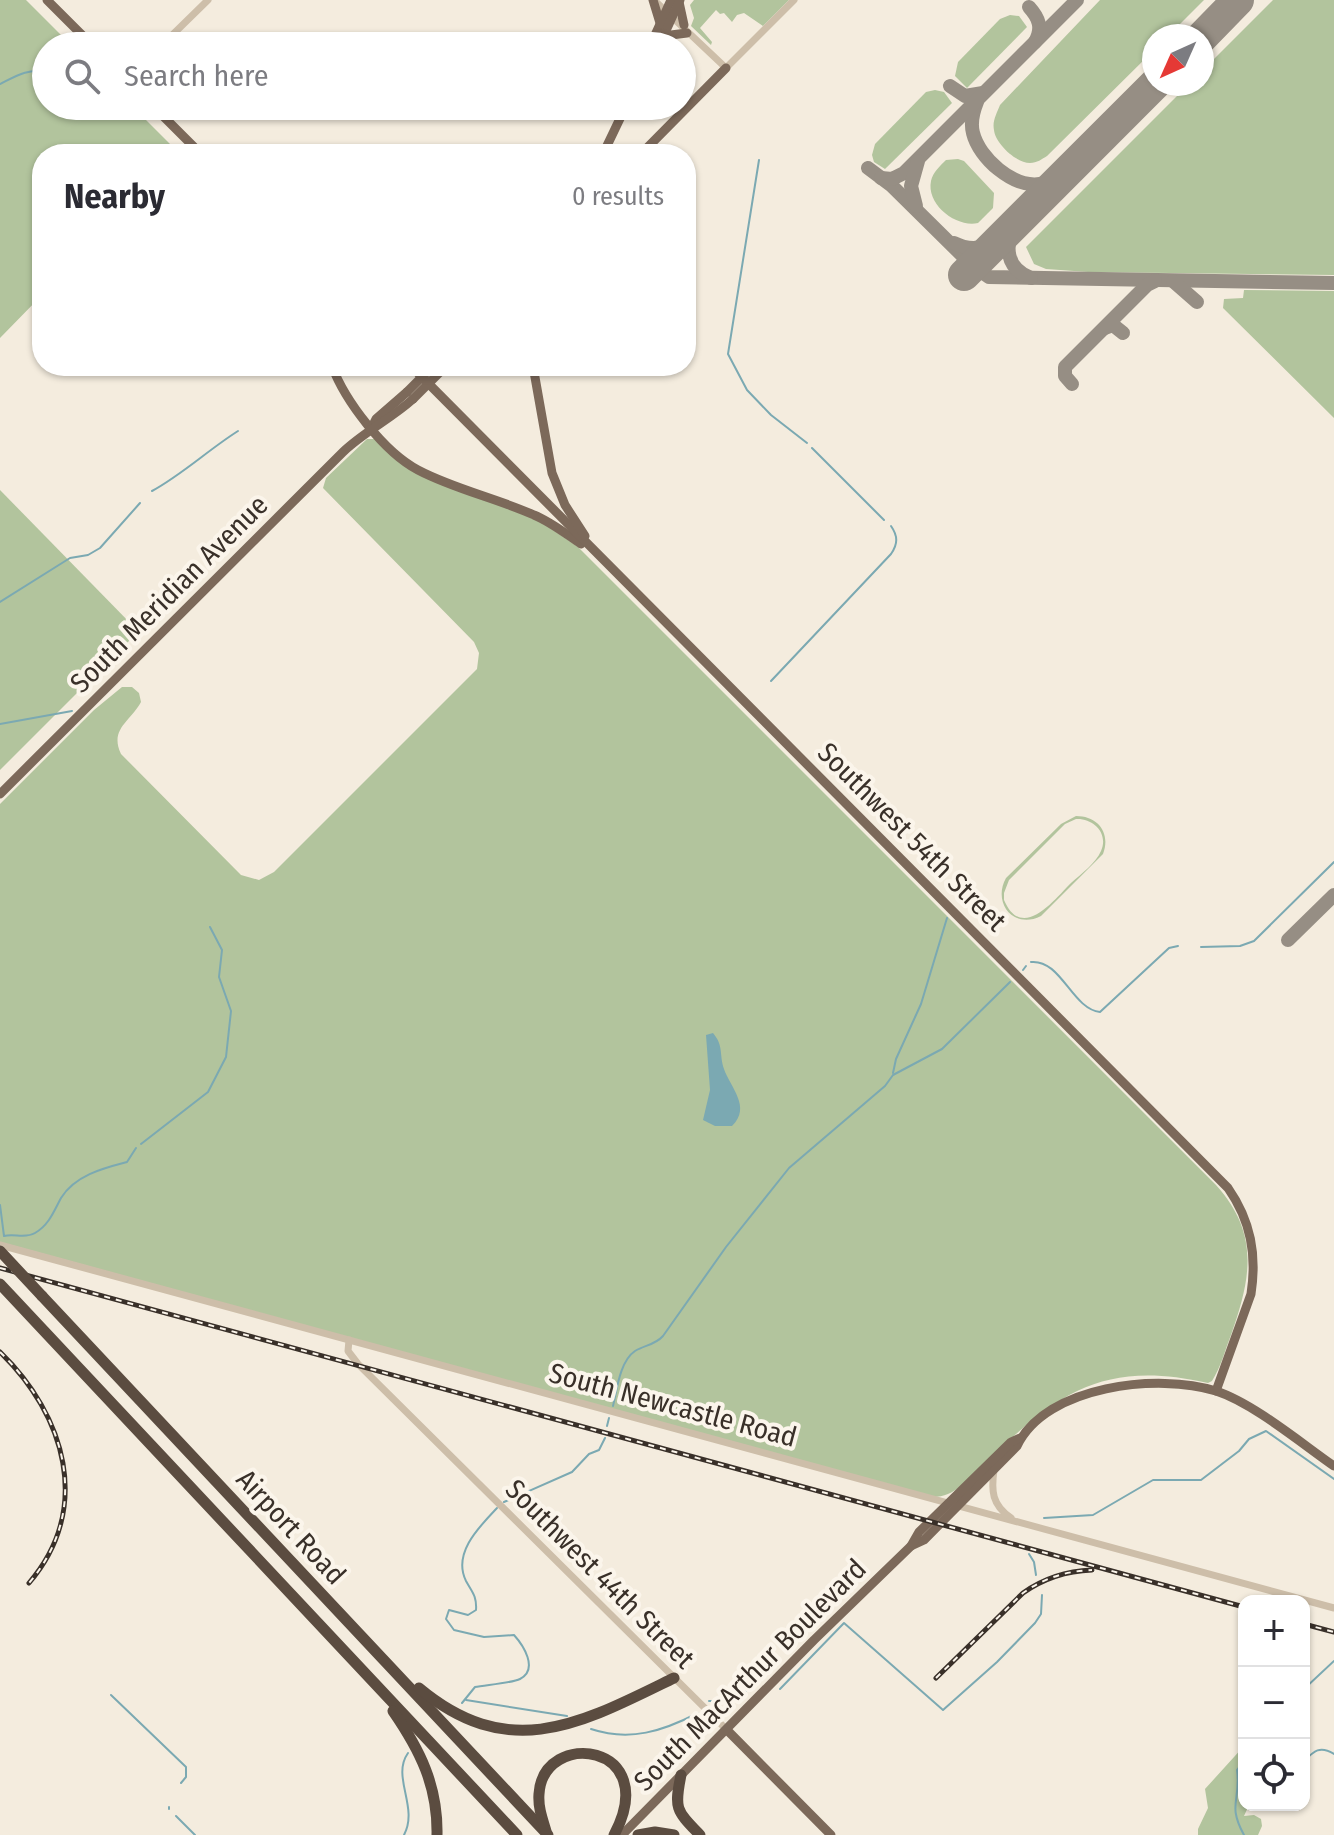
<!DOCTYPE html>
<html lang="en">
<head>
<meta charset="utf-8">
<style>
  :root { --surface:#fff; --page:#f7f7f7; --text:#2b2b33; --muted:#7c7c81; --line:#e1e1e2 }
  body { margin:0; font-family:"Fira Sans Condensed",sans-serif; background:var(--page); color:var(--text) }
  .controls { position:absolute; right:24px; bottom:24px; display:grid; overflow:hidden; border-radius:16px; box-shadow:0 2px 6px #0004 }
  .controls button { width:72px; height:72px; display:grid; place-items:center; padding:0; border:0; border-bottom:2px solid var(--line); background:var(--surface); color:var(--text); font:40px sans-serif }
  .compass { position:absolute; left:1142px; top:24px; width:72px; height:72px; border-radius:50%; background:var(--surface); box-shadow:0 2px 6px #0004; rotate:225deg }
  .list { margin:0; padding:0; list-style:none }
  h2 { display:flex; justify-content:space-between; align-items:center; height:104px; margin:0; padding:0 32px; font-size:34px }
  h2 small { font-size:26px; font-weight:400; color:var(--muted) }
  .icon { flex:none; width:44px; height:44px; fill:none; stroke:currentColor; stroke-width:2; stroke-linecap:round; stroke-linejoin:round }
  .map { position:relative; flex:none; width:1334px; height:1835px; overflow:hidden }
  .search { position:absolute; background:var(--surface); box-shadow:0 2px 6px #0004; left:32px; top:32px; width:664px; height:88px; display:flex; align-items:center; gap:20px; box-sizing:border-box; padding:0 28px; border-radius:44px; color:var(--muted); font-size:30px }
  .panel { position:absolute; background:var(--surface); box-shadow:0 2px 6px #0004; left:32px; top:144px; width:664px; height:232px; border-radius:32px }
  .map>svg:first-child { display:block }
</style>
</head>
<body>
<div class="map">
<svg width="1334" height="1835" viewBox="0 0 1334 1835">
  <rect width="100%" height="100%" fill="#f4ecde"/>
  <!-- green -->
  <g fill="#b2c49d" fill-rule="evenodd">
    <path d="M0,0H26L72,46H46V106H132L180,154H42V295L0,338Z"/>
    <path d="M694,0H789L763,26L744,13L737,15L732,22L724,13L720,14L716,10L700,28L712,42L711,45L691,26L694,18L690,5Z"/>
    <path d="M1100,0H1204L1168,36H1154V50L1047,156C1042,159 1037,163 1030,163C1016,163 995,143 994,130C992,121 997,113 1000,105Z"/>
    <path d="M1273,0H1334V275L1088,272L1046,269L1034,264L1026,247L1189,84H1202V71Z"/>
    <path d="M1010,15L1019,16L1027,27L967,88L955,76L958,62L1000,19Z"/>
    <path d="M935,90L944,92L952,103L885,169L874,162L872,155L875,144L926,92Z"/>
    <path d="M958,159L964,161L994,193L993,208L978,223C957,228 926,205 931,181C933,172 940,166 946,160Z"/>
    <path d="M1244,290L1334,291V418L1223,308L1224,299L1243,298Z"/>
    <path d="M367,439H376L396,457L537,519L578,547L1216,1185C1260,1234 1251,1278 1231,1335C1225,1350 1221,1367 1212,1381L1208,1383C1102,1359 1056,1394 983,1465C968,1479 955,1497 933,1497L0,1242V804L94,710L122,687H132L139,693L141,702C131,721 109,729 121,754L241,875L259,880L274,872L477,669L479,653L474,642L323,488L326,478Z"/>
    <path d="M0,490L135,628L132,638L0,770Z"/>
    <path d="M1076,816C1098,816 1111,833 1103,854L1041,916C1014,930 992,903 1006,878L1061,824ZM1076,819C1093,818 1109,833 1101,851C1096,863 1081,874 1071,883C1054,900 1022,942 1004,900V893L1009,880L1065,824Z"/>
    <path d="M1244,1746V1805H1249L1244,1816L1254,1815L1261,1819L1262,1826L1258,1835H1198V1829L1208,1808L1205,1789Z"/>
  </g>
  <!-- water -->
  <path fill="#7ba9b2" d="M713,1033C724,1046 719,1054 724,1069C730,1087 752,1107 732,1126H715L703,1120L710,1090L706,1035Z"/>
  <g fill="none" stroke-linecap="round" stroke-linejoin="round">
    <!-- stream -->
    <g stroke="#7ba9b2" stroke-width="2">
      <path d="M0,84C16,76 28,68 46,72"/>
      <path d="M759,160L728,354L747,390L771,415L807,443"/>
      <path d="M812,448L884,520"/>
      <path d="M152,491C183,474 208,450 238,431"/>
      <path d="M0,602L70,558L88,555L100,548L140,503"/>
      <path d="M771,681L891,554C898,544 898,536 891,526"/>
      <path d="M0,724L72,711"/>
      <path d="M1201,947L1240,946L1254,941L1334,862"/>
      <path d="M1031,962C1061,959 1072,1009 1100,1012L1169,948L1178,946"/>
      <path d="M1023,970L1026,966"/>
      <path d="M893,1073L896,1059L921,1004L947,918"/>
      <path d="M141,1144L208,1092L226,1057L231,1011L219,977L222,950L210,927"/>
      <path d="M0,1205L4,1236C14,1233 25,1239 35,1233C49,1225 54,1211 61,1198C75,1175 104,1168 127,1162L136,1148"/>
      <path d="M613,1406C617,1389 620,1361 635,1351C645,1345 655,1345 663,1336L726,1247L789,1168L885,1086L893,1075L942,1049L1010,982"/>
      <path d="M607,1426L609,1418"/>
      <path d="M504,1502L572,1472L589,1454L599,1450L605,1438"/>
      <path d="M1044,1518L1093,1515L1153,1480H1201L1239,1451L1249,1439L1266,1431L1334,1479"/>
      <path d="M1029,1554L1034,1562L1036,1575"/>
      <path d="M780,1689L844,1623L943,1710L997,1662L1035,1623L1041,1614L1042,1595"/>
      <path d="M1304,1689L1334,1661"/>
      <path d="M111,1695L186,1767V1777L181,1783"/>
      <path d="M466,1700L567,1716"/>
      <path d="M709,1701H735L746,1691"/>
      <path d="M462,1703L475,1687C485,1685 512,1683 520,1679C539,1669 523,1645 514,1635L484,1637L454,1630L446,1619L449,1610L468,1615L476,1610C477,1596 472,1592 466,1581C452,1553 480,1526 497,1508"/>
      <path d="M591,1729C630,1742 663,1731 698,1713"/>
      <path d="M1304,1761C1314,1751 1320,1745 1334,1754"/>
      <path d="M169,1807V1809"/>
      <path d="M176,1816L195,1835"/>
      <path d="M404,1835C419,1807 391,1777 408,1753"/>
      <path d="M1244,1835C1227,1804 1241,1801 1237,1770L1244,1762"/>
    </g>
    <!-- taxiway -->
    <g stroke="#968e84" stroke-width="14">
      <path d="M1029,7C1039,18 1043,28 1035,42"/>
      <path d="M950,86L965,96L983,93"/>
      <path d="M977,102C973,112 970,122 973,133C979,158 1013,188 1040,184C1055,182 1066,171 1077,161"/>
      <path d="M868,168L892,186L973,266L989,277L1334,283"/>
      <path d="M881,178L892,179L904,173L1077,0"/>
      <path d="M916,206L911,186L918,161"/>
      <path d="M1016,223C1004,245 1005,268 1031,278"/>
      <path d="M954,243C972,252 986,248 1002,237"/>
      <path d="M1173,281L1197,302"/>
      <path d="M1105,328L1113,325L1123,333"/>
      <path d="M1072,384L1065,376V367L1147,285L1155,281"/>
      <path d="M1288,940L1334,895"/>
    </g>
    <!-- runway -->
    <g stroke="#968e84" stroke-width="32">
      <path d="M1202,37L1238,0"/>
      <path d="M964,275L1155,84"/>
    </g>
    <!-- minor -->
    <g stroke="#cdbea9" stroke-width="7">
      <path d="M654,0L726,68L794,0"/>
      <path d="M161,46L208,0"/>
      <path d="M0,1245L1334,1608"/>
      <path d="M349,1340L348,1351L358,1364L727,1730"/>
      <path d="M994,1470C991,1491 992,1505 1011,1518"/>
    </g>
    <!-- major -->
    <g stroke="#7c695a" stroke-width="9">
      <path d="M47,0L93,46"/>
      <path d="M653,0L660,23"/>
      <path d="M679,2L684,25"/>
      <path d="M663,36L687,33"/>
      <path d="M650,46L671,0"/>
      <path d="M659,46L680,0"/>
      <path d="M153,106L201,154"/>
      <path d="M603,154L626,106"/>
      <path d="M641,154L726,68"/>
      <path d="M332,366C345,401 384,452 418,470C454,489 496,498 534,515C551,522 566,534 581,544"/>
      <path d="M411,366L1228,1188C1251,1221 1257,1255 1251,1294L1216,1391"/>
      <path d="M533,366L552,473L565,505L585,536"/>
      <path d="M372,427L376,419L407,392"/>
      <path d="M0,794L343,452C365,431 391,419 413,399"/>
      <path d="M911,1546L924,1540L1017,1446C1046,1385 1159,1373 1216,1391C1253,1403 1301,1443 1334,1466"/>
      <path d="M727,1730L831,1835"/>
      <path d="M622,1835L814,1640L911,1546L919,1532L1011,1442L1020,1438"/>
    </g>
    <!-- highway -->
    <g stroke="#5b4c40" stroke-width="11">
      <path d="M0,1284L517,1835"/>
      <path d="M42,1296L548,1835"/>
      <path d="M419,1688C510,1764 582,1723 674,1678"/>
      <path d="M393,1711C420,1750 438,1786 437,1835"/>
      <path d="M681,1775C674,1809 676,1810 700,1835"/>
      <path d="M546,1831C542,1818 538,1807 539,1794C543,1728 663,1743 614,1835"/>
      <path d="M638,1835L655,1832L674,1835"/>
    </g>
    <!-- rail casing -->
    <g stroke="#393029" stroke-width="5">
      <g id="rail">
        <path d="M0,1268L1244,1607"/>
        <path d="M0,1352C65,1415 93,1508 29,1583"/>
        <path d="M1304,1624L1334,1632"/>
        <path d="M936,1678L1023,1593C1044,1578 1066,1571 1092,1570"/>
      </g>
    </g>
    <!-- rail -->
    <use href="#rail" stroke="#fbf5eb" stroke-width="2" stroke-dasharray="6" stroke-linecap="butt"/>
    <!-- major-bridge -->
    <g stroke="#7c695a" stroke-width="9">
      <path d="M407,392L433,366"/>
      <path d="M413,399L443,369"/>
    </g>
    <!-- highway-bridge -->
    <path stroke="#5b4c40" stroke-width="11" d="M0,1251L42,1296"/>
  </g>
  <g text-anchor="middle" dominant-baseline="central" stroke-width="8" stroke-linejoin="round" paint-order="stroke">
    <!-- street labels -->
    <g font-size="28" fill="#393029" stroke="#fbf5eb">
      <text transform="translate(169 594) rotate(-45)">South Meridian Avenue</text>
      <text transform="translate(912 837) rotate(45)">Southwest 54th Street</text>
      <text transform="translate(673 1405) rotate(15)">South Newcastle Road</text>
      <text transform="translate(291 1527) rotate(47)">Airport Road</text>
      <text transform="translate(600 1574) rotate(45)">Southwest 44th Street</text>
      <text transform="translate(750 1675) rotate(-45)">South MacArthur Boulevard</text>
    </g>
  </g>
</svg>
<div class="controls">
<button>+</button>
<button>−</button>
<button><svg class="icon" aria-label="locate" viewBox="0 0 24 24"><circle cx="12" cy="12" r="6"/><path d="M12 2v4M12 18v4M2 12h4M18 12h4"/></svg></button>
</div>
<svg class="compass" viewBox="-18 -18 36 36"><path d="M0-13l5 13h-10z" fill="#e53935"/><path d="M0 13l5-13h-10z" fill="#7c7c81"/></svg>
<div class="search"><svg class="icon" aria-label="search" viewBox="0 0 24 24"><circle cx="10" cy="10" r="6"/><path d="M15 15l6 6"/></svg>Search here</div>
<section class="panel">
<h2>Nearby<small>0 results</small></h2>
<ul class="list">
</ul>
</section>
</div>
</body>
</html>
